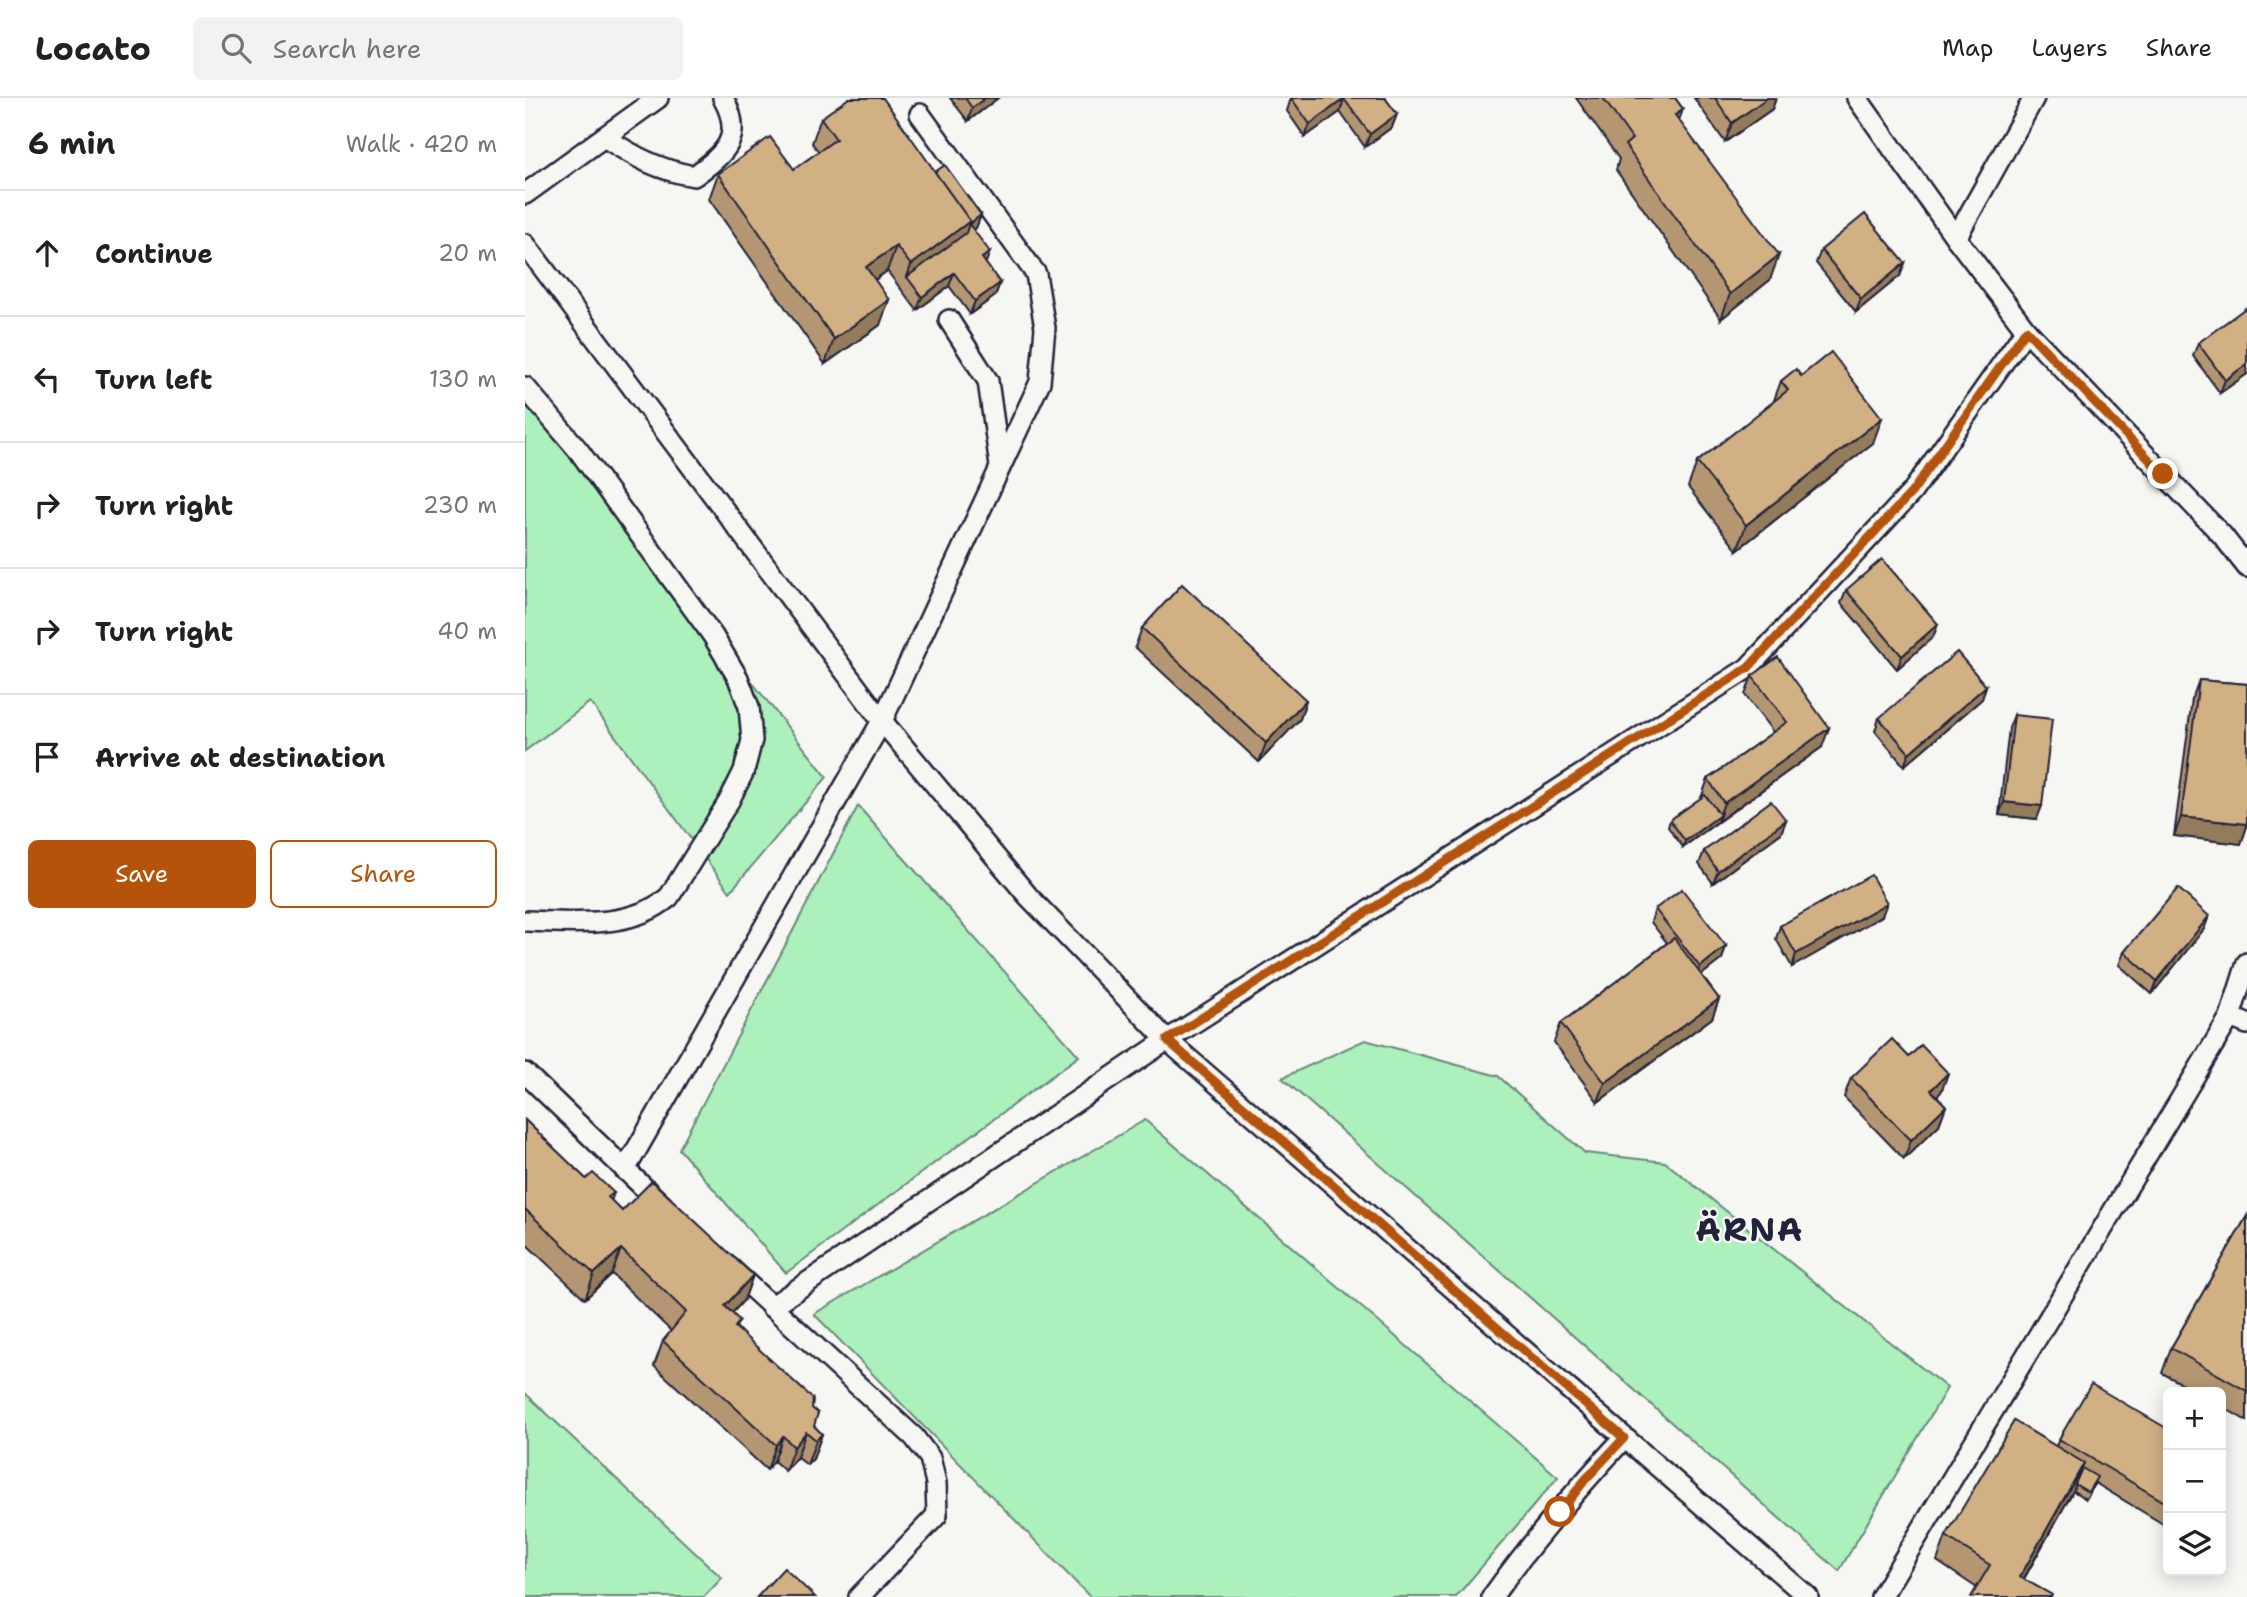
<!DOCTYPE html>
<html lang="en">
<head>
<meta charset="utf-8">
<style>
  :root { --surface:#fff; --page:#f2f2f2; --text:#202124; --muted:#757577; --line:#e0e0e0; --accent:#b45309 }
  body { margin:0; font-family:"Shantell Sans",sans-serif; background:var(--page); color:var(--text) }
  .controls { position:absolute; right:21px; bottom:21px; display:grid; overflow:hidden; border-radius:10px; box-shadow:0 4px 18px #0003 }
  .controls button { width:63px; height:63px; display:grid; place-items:center; padding:0; border:0; border-bottom:2px solid var(--line); background:var(--surface); color:var(--text); font:35px sans-serif }
  .stop { position:absolute; width:21px; height:21px; margin:-16px; border:5px solid #b45309; border-radius:50%; background:#fff }
  .stop.end { background:#b45309; border-color:#fff; box-shadow:0 2px 7px #0008 }
  .list { margin:0; padding:0; list-style:none }
  h2 { display:flex; justify-content:space-between; align-items:center; height:91px; margin:0; padding:0 28px; font-size:30px }
  h2 small { font-size:23px; font-weight:400; color:var(--muted) }
  .list li { display:grid; grid-template-columns:46px 1fr auto; gap:21px; align-items:center; box-sizing:border-box; height:126px; padding:0 28px; border-top:2px solid var(--line) }
  .list b { display:block; font-size:26px; white-space:nowrap }
  .list em { font-size:23px; font-style:normal; color:var(--muted) }
  .actions { display:flex; gap:14px; padding:21px 28px }
  .actions a { flex:1; padding:16px 0; border:2px solid var(--accent); border-radius:10px; text-align:center; font-size:24px; color:var(--accent) }
  .actions .main { background:var(--accent); color:#fff }
  .icon { flex:none; width:38px; height:38px; fill:none; stroke:currentColor; stroke-width:2; stroke-linecap:round; stroke-linejoin:round }
  .map { position:relative; flex:none; width:1722px; height:1499px; overflow:hidden }
  header { display:flex; align-items:center; gap:42px; box-sizing:border-box; height:98px; padding:0 35px; background:var(--surface); border-bottom:2px solid var(--line) }
  header strong { font-size:33px }
  nav { display:flex; gap:38px; margin-inline-start:auto; font-size:24px }
  .search { width:490px; height:63px; background:var(--page); display:flex; align-items:center; gap:18px; box-sizing:border-box; padding:0 24px; border-radius:10px; color:var(--muted); font-size:26px }
  main { display:flex }
  aside { flex:1; background:var(--surface) }
  .map>svg:first-child { display:block }
</style>
</head>
<body>
<header>
<strong>Locato</strong>
<div class="search"><svg class="icon" aria-label="search" viewBox="0 0 24 24"><circle cx="10" cy="10" r="6"/><path d="M15 15l6 6"/></svg>Search here</div>
<nav><a>Map</a><a>Layers</a><a>Share</a></nav>
</header>
<main>
<aside>
<h2>6 min<small>Walk · 420 m</small></h2>
<ul class="list">
<li><svg class="icon" aria-label="ahead" viewBox="0 0 24 24"><path d="M12 20V5M6 11l6-6 6 6"/></svg><div><b>Continue</b></div><em>20 m</em></li>
<li><svg class="icon" aria-label="left" viewBox="0 0 24 24"><path d="M17 20v-9H6M10 6l-5 5 5 5"/></svg><div><b>Turn left</b></div><em>130 m</em></li>
<li><svg class="icon" aria-label="right" viewBox="0 0 24 24"><path d="M7 20v-9h11M14 6l5 5-5 5"/></svg><div><b>Turn right</b></div><em>230 m</em></li>
<li><svg class="icon" aria-label="right" viewBox="0 0 24 24"><path d="M7 20v-9h11M14 6l5 5-5 5"/></svg><div><b>Turn right</b></div><em>40 m</em></li>
<li><svg class="icon" aria-label="arrive" viewBox="0 0 24 24"><path d="M6 21V4h12l-3 4 3 4H6"/></svg><div><b>Arrive at destination</b></div></li>
</ul>
<div class="actions"><a class="main">Save</a><a>Share</a></div>
</aside>
<div class="map">
<svg width="1722" height="1499" viewBox="0 0 1722 1499">
  <rect width="100%" height="100%" fill="#f6f6f2"/>
  <filter id="ink" filterUnits="userSpaceOnUse"><feTurbulence type="fractalNoise" baseFrequency=".0143" numOctaves="2"/><feDisplacementMap in="SourceGraphic" scale="14" xChannelSelector="R" yChannelSelector="G"/><feConvolveMatrix kernelMatrix="1 2 1 2 8 2 1 2 1" color-interpolation-filters="sRGB"/></filter>
  <g filter="url(#ink)">
    <!-- green -->
    <g fill="#acf0bb" stroke="#67897b" stroke-width="2">
      <path d="M0,296L302,679L205,794L65,604L0,653Z"/>
      <path d="M333,708L554,958L261,1175L154,1051Z"/>
      <path d="M840,942L973,978L1060,1055L1140,1064L1422,1290L1314,1473L757,980Z"/>
      <path d="M620,1022L1033,1379L931,1499H565L289,1216Z"/>
      <path d="M0,1295L197,1480L179,1499H0Z"/>
    </g>
    <g fill="none" stroke-linecap="round" stroke-linejoin="round">
      <!-- service casing -->
      <g stroke="#22223b" stroke-width="24">
        <g id="service">
          <path d="M1332,0L1431,140L1501,232L1697,437L1722,469"/>
          <path d="M79,39C110,59 133,72 169,78C200,56 220,39 198,0"/>
          <path d="M0,96L133,0"/>
          <path d="M1431,140L1509,0"/>
          <path d="M0,146L357,623L503,798L642,942L1283,1499"/>
          <path d="M424,222L463,283L475,368"/>
          <path d="M0,289L54,353L188,538L213,580L224,609L227,642L219,673L204,703L144,799C105,832 48,824 0,823"/>
          <path d="M1705,919L1722,865"/>
          <path d="M0,975L137,1107"/>
          <path d="M100,1072L357,623L515,284L520,230L511,176L395,16"/>
          <path d="M205,1170L389,1339L405,1360L411,1385L412,1417L334,1499"/>
          <path d="M246,1209L642,942L1223,570L1387,394L1501,232"/>
          <path d="M967,1499C1007,1443 1052,1391 1099,1340"/>
          <path d="M1356,1499L1705,919L1722,926"/>
        </g>
      </g>
      <!-- service -->
      <use href="#service" stroke="#f6f6f2" stroke-width="19"/>
    </g>
    <!-- wall -->
    <g fill="#b49772" stroke="#22223b" stroke-width="2">
      <path d="M425,0H473L443,23Z"/>
      <path d="M766,0H860L872,16L867,29L840,49L815,14L780,39L762,13Z"/>
      <path d="M1051,0H1150L1158,11L1154,22L1245,182L1196,221L1091,72L1094,61Z"/>
      <path d="M1169,0H1251L1247,11L1200,44Z"/>
      <path d="M296,20L410,74L456,117L451,130L449,132L461,166L475,185L470,198L445,216L424,188L392,212L362,173L350,182L355,227L300,266L184,101L193,76L269,71L294,54L287,45Z"/>
      <path d="M1296,152L1380,165L1375,178L1331,214L1291,165Z"/>
      <path d="M1673,245L1722,276L1695,295L1668,258Z"/>
      <path d="M1276,278L1348,345L1212,452L1163,389L1172,364L1248,305L1256,283Z"/>
      <path d="M1321,492L1413,526L1408,539L1372,571L1316,505Z"/>
      <path d="M617,530L781,602L775,621L734,664L610,549Z"/>
      <path d="M1227,578L1297,649L1158,749L1143,729L1145,722L1176,700L1183,681L1248,634L1220,597Z"/>
      <path d="M1674,582L1722,586V728L1716,746L1649,738L1667,601Z"/>
      <path d="M1461,588L1457,601L1379,668L1350,633L1354,620Z"/>
      <path d="M1489,617L1512,721L1474,717L1484,630Z"/>
      <path d="M1261,722L1256,735L1188,785L1174,766L1179,753Z"/>
      <path d="M1130,811L1201,848L1197,861L1176,877L1194,901L1187,920L1073,1004L1029,944L1036,925L1142,845L1126,824Z"/>
      <path d="M1357,818L1267,869L1251,841L1255,828Z"/>
      <path d="M1684,818L1679,831L1627,896L1594,867L1599,854Z"/>
      <path d="M1384,959L1423,975L1416,994L1412,998L1421,1008L1414,1027L1379,1061L1319,999L1326,980Z"/>
      <path d="M0,1022L61,1081L89,1095L86,1103L97,1113L228,1177L219,1202L207,1215L212,1230L287,1310L289,1328L297,1336L288,1361L282,1367L272,1359L260,1373L249,1363L242,1372L129,1268L138,1243L146,1233L87,1176L60,1201L0,1145Z"/>
      <path d="M1722,1118V1323L1696,1308V1294H1672L1637,1275L1646,1250Z"/>
      <path d="M1643,1331V1429L1570,1385L1561,1401L1548,1393L1499,1481L1452,1490L1412,1463L1421,1438L1531,1348L1534,1341Z"/>
    </g>
    <!-- shaded-wall -->
    <g fill="#927b5c" stroke="#22223b" stroke-width="2">
      <path d="M460,0H473L443,23L447,10Z"/>
      <path d="M1242,0H1251L1247,11L1200,44L1207,25Z"/>
      <path d="M819,1L815,14L780,39L785,26Z"/>
      <path d="M1158,11L1149,36L1150,17Z"/>
      <path d="M872,16L867,29L840,49L845,36Z"/>
      <path d="M456,117L451,130L382,179L386,167L445,123Z"/>
      <path d="M371,148L362,173L332,194L341,169Z"/>
      <path d="M465,154L460,167L457,160Z"/>
      <path d="M1254,157L1245,182L1196,221L1205,196Z"/>
      <path d="M1380,165L1375,178L1331,214L1336,201Z"/>
      <path d="M429,175L424,188L392,212L397,199Z"/>
      <path d="M475,185L470,198L445,216L450,203Z"/>
      <path d="M364,202L355,227L300,266L309,241Z"/>
      <path d="M1722,266V276L1695,295L1700,282Z"/>
      <path d="M1357,320L1348,345L1212,452L1221,427Z"/>
      <path d="M1413,526L1408,539L1372,571L1377,558Z"/>
      <path d="M1461,588L1457,601L1379,668L1384,655Z"/>
      <path d="M781,602L775,621L734,664L741,645Z"/>
      <path d="M1304,630L1297,649L1192,724L1199,705Z"/>
      <path d="M1479,704L1517,708L1512,721L1474,717Z"/>
      <path d="M1195,717L1192,724L1158,749L1160,743Z"/>
      <path d="M1656,719L1722,726V728L1716,746L1649,738Z"/>
      <path d="M1261,722L1256,735L1188,785L1193,773Z"/>
      <path d="M1362,805L1357,818L1267,869L1271,856Z"/>
      <path d="M1684,818L1679,831L1627,896L1632,883Z"/>
      <path d="M1201,848L1197,861L1170,882L1175,869Z"/>
      <path d="M1194,901L1187,920L1073,1004L1080,985Z"/>
      <path d="M1423,975L1416,994L1399,1011L1406,992Z"/>
      <path d="M1421,1008L1414,1027L1379,1061L1386,1042Z"/>
      <path d="M96,1151L87,1176L60,1201L69,1176Z"/>
      <path d="M228,1177L219,1202L191,1233L200,1208Z"/>
      <path d="M281,1334L272,1359L260,1373L269,1349Z"/>
      <path d="M297,1336L288,1361L282,1367L291,1342Z"/>
      <path d="M258,1338L249,1363L242,1372L251,1347Z"/>
      <path d="M1559,1365L1548,1393L1488,1499L1495,1479Z"/>
    </g>
    <!-- building -->
    <g fill="#d1b084" stroke="#22223b" stroke-width="2">
      <path d="M324,0H358L445,123L386,167L371,148L341,169L364,202L309,241L193,76L245,39L269,71L311,41L296,20Z"/>
      <path d="M440,0H460L447,10Z"/>
      <path d="M766,0H860L872,16L845,36L819,1L785,26Z"/>
      <path d="M1078,0H1150L1158,11L1150,17L1254,157L1205,196L1100,47L1107,41Z"/>
      <path d="M1190,0H1242L1207,25Z"/>
      <path d="M420,67L456,117L444,126L445,123L410,74Z"/>
      <path d="M1340,116L1380,165L1336,201L1296,152Z"/>
      <path d="M444,126L465,154L457,160L475,185L450,203L429,175L397,199L382,179L441,135Z"/>
      <path d="M1722,209V266L1700,282L1673,245Z"/>
      <path d="M1306,254L1357,320L1221,427L1172,364L1263,292L1256,283L1271,271L1276,278Z"/>
      <path d="M1357,461L1413,526L1377,558L1321,492Z"/>
      <path d="M657,486L781,602L741,645L617,530Z"/>
      <path d="M1432,554L1461,588L1384,655L1354,620Z"/>
      <path d="M1253,559L1304,630L1199,705L1183,681L1262,624L1227,578Z"/>
      <path d="M1674,582L1722,586V726L1656,719Z"/>
      <path d="M1489,617L1527,621L1517,708L1479,704Z"/>
      <path d="M1180,697L1195,717L1160,743L1145,722Z"/>
      <path d="M1246,703L1261,722L1193,773L1179,753Z"/>
      <path d="M1346,777L1362,805L1271,856L1255,828Z"/>
      <path d="M1653,790L1684,818L1632,883L1599,854Z"/>
      <path d="M1157,791L1201,848L1175,869L1130,811Z"/>
      <path d="M1149,840L1194,901L1080,985L1036,925Z"/>
      <path d="M1367,941L1384,959L1396,947L1423,975L1406,992L1421,1008L1386,1042L1326,980Z"/>
      <path d="M0,1022L61,1081L68,1075L89,1095L83,1099L97,1113L127,1083L228,1177L200,1208L215,1223L210,1229L288,1301L287,1310L293,1315L289,1328L297,1336L291,1342L281,1334L269,1349L258,1338L251,1347L138,1243L161,1214L96,1151L69,1176L0,1111Z"/>
      <path d="M1722,1118V1293L1646,1250Z"/>
      <path d="M1566,1286L1643,1331V1406L1534,1341Z"/>
      <path d="M1489,1323L1559,1365L1495,1479L1527,1497L1526,1499H1446L1465,1467L1421,1438Z"/>
      <path d="M1557,1370L1572,1379L1563,1394L1550,1386Z"/>
      <path d="M259,1470L290,1499H232Z"/>
    </g>
  </g>
  <g fill="none" stroke-linecap="round" stroke-linejoin="round" filter="url(#ink)">
    <!-- route -->
    <path stroke="#b45309" stroke-width="9" d="M1035,1414L1060,1382L1099,1340L642,942L1223,570L1387,394L1501,232L1638,376"/>
  </g>
  <g text-anchor="middle" dominant-baseline="central" stroke-width="5" stroke-linejoin="round" paint-order="stroke">
    <!-- district labels -->
    <g font-size="33" font-weight="bold" letter-spacing="2" fill="#22223b" stroke="#f6f6f2">
      <text x="1225" y="1131">ÄRNA</text>
    </g>
  </g>
</svg>
<div class="controls">
<button>+</button>
<button>−</button>
<button><svg class="icon" aria-label="layers" viewBox="0 0 24 24"><path d="M12 4l9 5-9 5-9-5zM3 14l9 5 9-5"/></svg></button>
</div>
<div class="stop" style="left:1035px;top:1414px"></div>
<div class="stop end" style="left:1638px;top:376px"></div>
</div>
</main>
</body>
</html>
